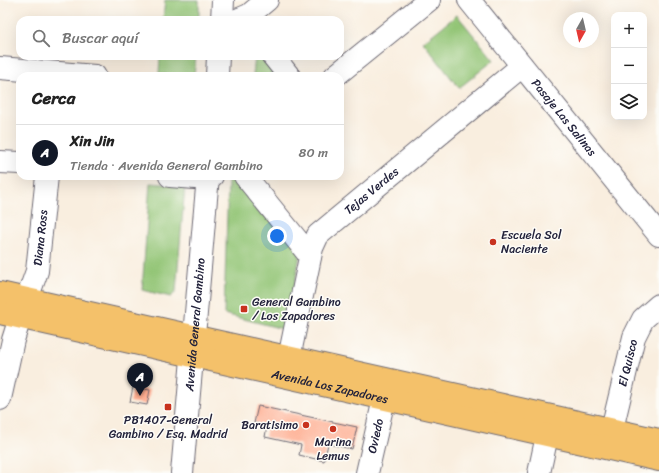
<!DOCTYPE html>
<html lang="es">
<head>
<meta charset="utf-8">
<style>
  :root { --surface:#fff; --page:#f6f6f6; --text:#222; --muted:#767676; --line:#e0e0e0; --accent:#111827 }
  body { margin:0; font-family:Sriracha,sans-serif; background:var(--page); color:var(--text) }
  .controls { position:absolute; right:12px; top:12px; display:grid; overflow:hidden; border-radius:8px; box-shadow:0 4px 16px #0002 }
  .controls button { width:36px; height:36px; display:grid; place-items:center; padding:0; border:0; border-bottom:1px solid var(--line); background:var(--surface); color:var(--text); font:20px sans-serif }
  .compass { position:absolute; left:563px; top:12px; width:36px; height:36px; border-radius:50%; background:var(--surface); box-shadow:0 4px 16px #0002; rotate:188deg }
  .you { position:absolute; left:277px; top:236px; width:14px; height:14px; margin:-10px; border:3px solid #fff; border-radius:50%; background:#1a73e8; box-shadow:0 0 0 6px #1a73e833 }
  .badge { display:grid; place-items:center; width:26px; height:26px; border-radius:50%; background:var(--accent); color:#fff; font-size:13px; font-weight:700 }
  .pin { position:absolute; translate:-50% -33px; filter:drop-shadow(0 1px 2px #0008) }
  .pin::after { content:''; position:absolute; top:21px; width:14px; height:12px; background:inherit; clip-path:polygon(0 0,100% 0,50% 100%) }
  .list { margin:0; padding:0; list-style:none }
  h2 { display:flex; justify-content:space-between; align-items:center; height:52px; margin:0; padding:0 16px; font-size:17px }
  h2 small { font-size:13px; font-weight:400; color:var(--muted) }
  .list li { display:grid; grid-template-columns:26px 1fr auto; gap:12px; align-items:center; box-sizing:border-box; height:56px; padding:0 16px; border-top:1px solid var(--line) }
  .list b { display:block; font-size:15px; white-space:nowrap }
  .list p { margin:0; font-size:13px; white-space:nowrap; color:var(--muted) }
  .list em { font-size:13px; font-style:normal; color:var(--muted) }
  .icon { flex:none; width:22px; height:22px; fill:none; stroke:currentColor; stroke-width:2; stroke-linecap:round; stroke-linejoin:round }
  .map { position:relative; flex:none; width:659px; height:473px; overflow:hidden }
  .search { position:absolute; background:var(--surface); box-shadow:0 4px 16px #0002; left:16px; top:16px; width:328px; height:44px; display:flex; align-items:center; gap:10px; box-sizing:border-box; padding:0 14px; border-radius:12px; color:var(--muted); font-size:15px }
  .panel { position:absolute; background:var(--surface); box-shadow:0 4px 16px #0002; left:16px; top:72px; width:328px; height:108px; border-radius:12px }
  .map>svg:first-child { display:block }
</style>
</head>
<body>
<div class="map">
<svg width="659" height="473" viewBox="0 0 659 473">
  <rect width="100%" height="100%" fill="#fdfcf7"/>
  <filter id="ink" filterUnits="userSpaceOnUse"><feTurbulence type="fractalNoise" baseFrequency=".025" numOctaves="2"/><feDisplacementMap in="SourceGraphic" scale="8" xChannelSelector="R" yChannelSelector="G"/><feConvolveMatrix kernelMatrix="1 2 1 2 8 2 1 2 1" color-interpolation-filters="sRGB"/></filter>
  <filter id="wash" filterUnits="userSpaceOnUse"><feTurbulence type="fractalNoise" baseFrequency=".012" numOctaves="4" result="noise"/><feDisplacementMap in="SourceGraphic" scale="16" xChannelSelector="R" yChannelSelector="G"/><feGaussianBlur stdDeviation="0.9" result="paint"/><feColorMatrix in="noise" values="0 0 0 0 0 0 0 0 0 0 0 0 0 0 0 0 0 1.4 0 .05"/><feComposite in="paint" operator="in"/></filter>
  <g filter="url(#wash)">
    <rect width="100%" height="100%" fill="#f9eedf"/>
    <!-- green -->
    <g fill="#93c576" stroke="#5a7458">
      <path d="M165,0H199V20H163Z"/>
      <path d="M457,15L494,60L459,88L423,42Z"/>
      <path d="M160,56H196L194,76L159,74Z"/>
      <path d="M255,56H262L278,76H253Z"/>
      <path d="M233,176H251L303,237L287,330L224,314L228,180Z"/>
      <path d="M150,183L185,186L176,291L171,297L142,290Z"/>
    </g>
    <g id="blocks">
      <!-- building -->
      <g fill="#feac8f">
        <path d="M133,387L150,390L147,405L130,402Z"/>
        <path d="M258,406L357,427L352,449L328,444L324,461L299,455L301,445L265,437L267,426L254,423Z"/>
      </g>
    </g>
  </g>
  <g filter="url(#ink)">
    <use href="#blocks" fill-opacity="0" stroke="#6d6974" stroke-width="1"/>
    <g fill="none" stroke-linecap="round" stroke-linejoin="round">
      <!-- minor casing -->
      <g stroke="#6d6974" stroke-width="24">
        <g id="minor">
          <path id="s1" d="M469,0L659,235"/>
          <path d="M222,20L223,0"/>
          <path d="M237,20L249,15L267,0"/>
          <path d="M273,56L289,76"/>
          <path d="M0,68L95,76"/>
          <path d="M217,76L218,56"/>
          <path d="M335,76L429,0"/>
          <path d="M0,162L20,163"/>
          <path d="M170,176L208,179L212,176"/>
          <path d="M245,176L310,256"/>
          <path id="s2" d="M27,299L37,271L47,176"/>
          <path id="s3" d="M289,358L312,248L318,235L522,66"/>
          <path d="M0,399L13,340L20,318"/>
          <path id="s4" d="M612,429L634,337L643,319L659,305"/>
          <path id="s5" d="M182,473L208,176"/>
          <path id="s6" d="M367,473L384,399"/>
          <path d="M539,473L551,417"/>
        </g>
      </g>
      <!-- major casing -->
      <g stroke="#6d6974" stroke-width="24">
        <g id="major">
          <path d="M0,293L659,440"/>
          <path id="s7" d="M0,313L659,460"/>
        </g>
      </g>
      <!-- minor -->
      <use href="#minor" stroke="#fff" stroke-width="22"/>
      <!-- major -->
      <use href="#major" stroke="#f4c16a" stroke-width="22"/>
    </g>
  </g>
  <!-- markers -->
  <g fill="#c8321e" stroke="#fdfcf7" stroke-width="1.5">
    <circle cx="493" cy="242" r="4"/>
    <rect x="240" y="305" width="8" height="8" rx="2"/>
    <rect x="164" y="403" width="8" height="8" rx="2"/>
    <circle cx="306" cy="425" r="4"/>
    <circle cx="333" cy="429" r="4"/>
  </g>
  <g text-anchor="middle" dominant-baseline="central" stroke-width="3" stroke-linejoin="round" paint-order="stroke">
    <!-- street labels -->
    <g font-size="12" fill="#22223b" stroke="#fdfcf7">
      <text stroke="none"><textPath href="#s1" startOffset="151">Pasaje Las Salinas</textPath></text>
      <text stroke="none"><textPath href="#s3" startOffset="196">Tejas Verdes</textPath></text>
      <text stroke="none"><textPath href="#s2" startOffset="63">Diana Ross</textPath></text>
      <text stroke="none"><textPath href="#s5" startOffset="149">Avenida General Gambino</textPath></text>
      <text stroke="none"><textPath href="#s4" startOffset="68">El Quisco</textPath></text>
      <text stroke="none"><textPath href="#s7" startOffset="338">Avenida Los Zapadores</textPath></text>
      <text stroke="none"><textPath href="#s6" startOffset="38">Oviedo</textPath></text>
    </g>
    <!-- poi labels -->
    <g font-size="12" fill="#22223b" stroke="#fdfcf7" text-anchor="start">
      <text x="501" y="235">Escuela Sol<tspan x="501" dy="14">Naciente</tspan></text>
      <text x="252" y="302">General Gambino<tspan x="252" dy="14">/ Los Zapadores</tspan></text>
      <text x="168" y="420" text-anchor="middle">PB1407-General<tspan x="168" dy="14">Gambino / Esq. Madrid</tspan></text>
      <text x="298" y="425" text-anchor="end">Baratisimo</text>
      <text x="333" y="442" text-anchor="middle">Marina<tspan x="333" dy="14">Lemus</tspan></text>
    </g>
  </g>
</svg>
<div class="controls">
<button>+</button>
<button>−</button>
<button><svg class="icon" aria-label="layers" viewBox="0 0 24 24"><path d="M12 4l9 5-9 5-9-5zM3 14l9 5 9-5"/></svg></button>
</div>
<svg class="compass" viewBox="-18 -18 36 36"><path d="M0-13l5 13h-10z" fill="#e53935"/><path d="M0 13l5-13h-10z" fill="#767676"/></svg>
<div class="you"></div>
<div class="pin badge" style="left:140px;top:396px">A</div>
<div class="search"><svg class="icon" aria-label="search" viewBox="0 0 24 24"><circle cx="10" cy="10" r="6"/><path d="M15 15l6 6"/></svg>Buscar aquí</div>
<section class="panel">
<h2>Cerca<small></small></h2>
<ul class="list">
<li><span class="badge">A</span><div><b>Xin Jin</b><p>Tienda · Avenida General Gambino</p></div><em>80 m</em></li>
</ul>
</section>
</div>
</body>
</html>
